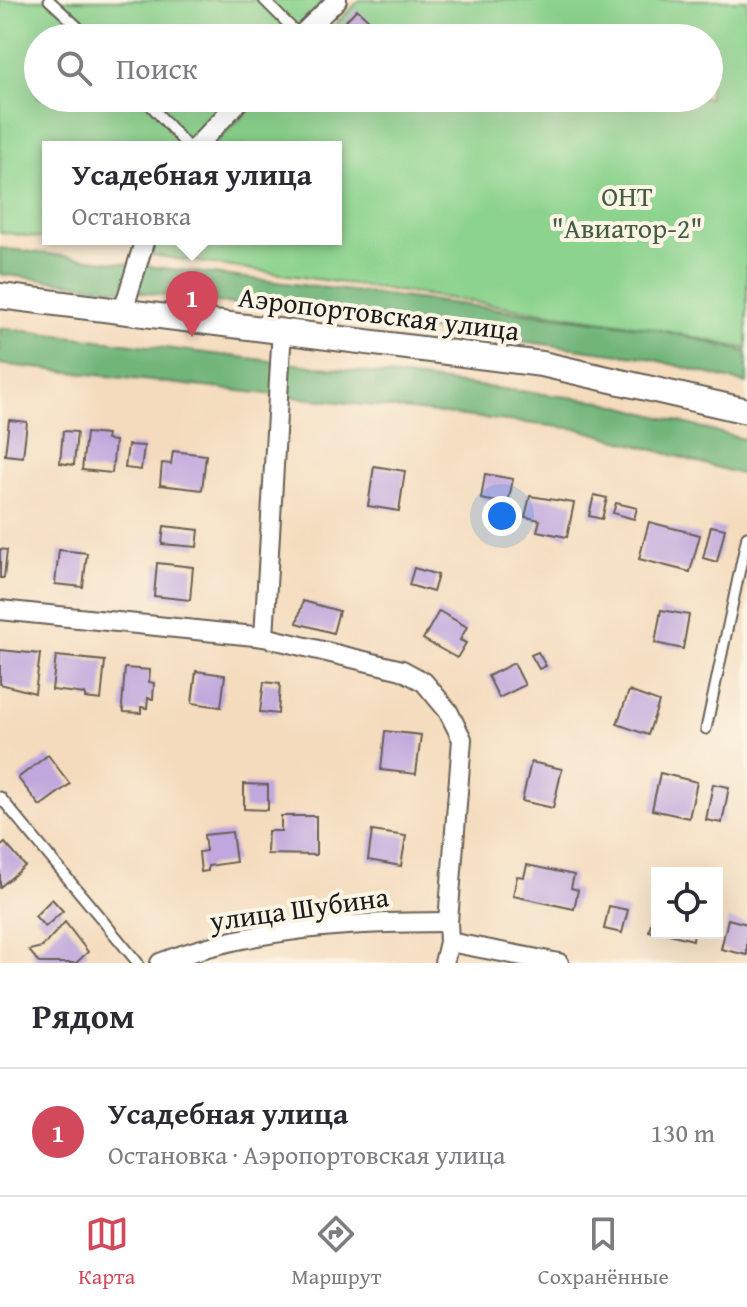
<!DOCTYPE html>
<html lang="ru">
<head>
<meta charset="utf-8">
<style>
  :root { --surface:#fff; --page:#f7f7f7; --text:#2b2b33; --muted:#7c7c81; --line:#e1e1e2; --accent:#d1495b }
  body { margin:0; font-family:"Gentium Book Plus",serif; background:var(--page); color:var(--text) }
  .controls { position:absolute; right:24px; bottom:24px; display:grid; overflow:hidden; border-radius:0px; box-shadow:0 8px 32px #0002 }
  .controls button { width:72px; height:72px; display:grid; place-items:center; padding:0; border:0; border-bottom:2px solid var(--line); background:var(--surface); color:var(--text); font:40px sans-serif }
  .you { position:absolute; left:502px; top:516px; width:28px; height:28px; margin:-20px; border:6px solid #fff; border-radius:50%; background:#1a73e8; box-shadow:0 0 0 12px #1a73e833 }
  .badge { display:grid; place-items:center; width:52px; height:52px; border-radius:50%; background:var(--accent); color:#fff; font-size:26px; font-weight:700 }
  .pin { position:absolute; translate:-50% -66px; filter:drop-shadow(0 2px 4px #0008) }
  .pin::after { content:''; position:absolute; top:42px; width:28px; height:24px; background:inherit; clip-path:polygon(0 0,100% 0,50% 100%) }
  .popup { position:absolute; left:42px; top:141px; width:300px; height:104px; box-sizing:border-box; display:grid; place-content:center; border-radius:0px; background:var(--surface); filter:drop-shadow(0 2px 6px #0005); font-size:26px; white-space:nowrap; color:var(--muted) }
  .popup b { font-size:30px; color:var(--text) }
  .popup::after { content:''; position:absolute; left:50%; top:100%; margin-left:-16px; border:16px solid transparent; border-top-color:var(--surface) }
  .list { margin:0; padding:0; list-style:none }
  h2 { display:flex; justify-content:space-between; align-items:center; height:104px; margin:0; padding:0 32px; font-size:34px }
  h2 small { font-size:26px; font-weight:400; color:var(--muted) }
  .list li { display:grid; grid-template-columns:52px 1fr auto; gap:24px; align-items:center; box-sizing:border-box; height:128px; padding:0 32px; border-top:2px solid var(--line) }
  .list b { display:block; font-size:30px; white-space:nowrap }
  .list p { margin:0; font-size:26px; white-space:nowrap; color:var(--muted) }
  .list em { font-size:26px; font-style:normal; color:var(--muted) }
  .icon { flex:none; width:44px; height:44px; fill:none; stroke:currentColor; stroke-width:2; stroke-linecap:round; stroke-linejoin:round }
  .map { position:relative; flex:none; width:747px; height:963px; overflow:hidden }
  .search { position:absolute; background:var(--surface); box-shadow:0 8px 32px #0002; left:24px; right:24px; top:24px; height:88px; display:flex; align-items:center; gap:20px; box-sizing:border-box; padding:0 28px; border-radius:44px; color:var(--muted); font-size:30px }
  .sheet { height:232px; background:var(--surface) }
  nav { display:flex; justify-content:space-around; align-items:center; box-sizing:border-box; height:112px; border-top:2px solid var(--line); background:var(--surface); font-size:22px; color:var(--muted) }
  nav a { display:grid; justify-items:center; gap:4px }
  nav .on { color:var(--accent) }
  .map>svg:first-child { display:block }
</style>
</head>
<body>
<div class="map">
<svg width="747" height="963" viewBox="0 0 747 963">
  <rect width="100%" height="100%" fill="#fcf5e5"/>
  <filter id="ink" filterUnits="userSpaceOnUse"><feTurbulence type="fractalNoise" baseFrequency=".0125" numOctaves="2"/><feDisplacementMap in="SourceGraphic" scale="16" xChannelSelector="R" yChannelSelector="G"/><feConvolveMatrix kernelMatrix="1 2 1 2 8 2 1 2 1" color-interpolation-filters="sRGB"/></filter>
  <filter id="wash" filterUnits="userSpaceOnUse"><feTurbulence type="fractalNoise" baseFrequency=".006" numOctaves="4" result="noise"/><feDisplacementMap in="SourceGraphic" scale="32" xChannelSelector="R" yChannelSelector="G"/><feGaussianBlur stdDeviation="1.8" result="paint"/><feColorMatrix in="noise" values="0 0 0 0 0 0 0 0 0 0 0 0 0 0 0 0 0 1.4 0 .05"/><feComposite in="paint" operator="in"/></filter>
  <g filter="url(#wash)">
    <rect width="100%" height="100%" fill="#f4dbbd"/>
    <!-- green -->
    <g fill="#8cd38e" stroke="#547855" stroke-width="2">
      <path d="M0,0H330L292,38H38V98H231L182,147H48V239L0,232Z"/>
      <path d="M360,0H747V349L652,328L151,255L157,239H336V147H211L261,98H709V38H322Z"/>
    </g>
    <!-- forest -->
    <g fill="#71b579" stroke="#46684a" stroke-width="2">
      <path d="M0,248L652,328L747,352V384L644,357L0,274Z"/>
      <path d="M0,328L601,401L747,440V476L579,429L0,364Z"/>
    </g>
    <g id="blocks">
      <!-- building -->
      <g fill="#c0a7dd">
        <path d="M357,9L388,38H329Z"/>
        <path d="M9,420L27,422L23,457L5,455Z"/>
        <path d="M63,431L77,432L74,465L60,463Z"/>
        <path d="M86,433L107,435L106,440L115,441L112,473L82,470Z"/>
        <path d="M128,445L144,446L141,470L125,468Z"/>
        <path d="M173,451L206,455L202,490L160,485L162,463L171,464Z"/>
        <path d="M374,466L405,471L399,511L368,506Z"/>
        <path d="M485,474L513,479L508,504L481,499Z"/>
        <path d="M594,495L607,498L602,519L589,516Z"/>
        <path d="M530,496L574,503L567,537L537,531L540,520L525,517Z"/>
        <path d="M616,503L637,508L634,519L613,513Z"/>
        <path d="M649,522L700,535L690,572L639,559Z"/>
        <path d="M164,526L199,530L197,547L162,544Z"/>
        <path d="M711,526L725,529L717,562L703,558Z"/>
        <path d="M0,549L7,550L4,578H0Z"/>
        <path d="M59,550L87,553L83,587L55,584Z"/>
        <path d="M157,563L193,567L190,600L154,596Z"/>
        <path d="M414,568L438,575L433,592L409,585Z"/>
        <path d="M303,601L339,611L333,633L297,623Z"/>
        <path d="M661,610L689,615L683,649L655,643Z"/>
        <path d="M439,611L467,627L460,640L466,643L457,658L423,639Z"/>
        <path d="M0,650L40,654L35,693L0,684Z"/>
        <path d="M538,652L546,666L539,669L531,655Z"/>
        <path d="M56,656L105,661L101,700L85,698V694L52,690Z"/>
        <path d="M514,663L525,685L499,698L488,676Z"/>
        <path d="M125,668L150,670L149,682L154,683L153,699L148,698L147,708L141,707V713L124,712L122,706Z"/>
        <path d="M196,671L225,675L221,707L192,703Z"/>
        <path d="M264,682L280,684L278,714L260,712Z"/>
        <path d="M629,691L659,702L648,735L617,724Z"/>
        <path d="M385,731L421,735L416,774L381,770Z"/>
        <path d="M48,755L70,784L40,806L18,778Z"/>
        <path d="M531,762L562,769L553,808L522,801Z"/>
        <path d="M660,773L697,782L689,818L652,810Z"/>
        <path d="M244,784L268,785V810L244,809Z"/>
        <path d="M713,784L729,787L722,823L706,820Z"/>
        <path d="M281,816H316V855L267,854L268,831H281Z"/>
        <path d="M372,831L406,836L401,866L368,860Z"/>
        <path d="M232,832L236,862L208,866V871L201,872L199,852L206,851L204,835Z"/>
        <path d="M5,843L25,866L0,887V847Z"/>
        <path d="M527,865L574,875L571,888L578,890L574,909L513,896L517,876L524,877Z"/>
        <path d="M52,899L63,911L45,927L35,916Z"/>
        <path d="M656,902H657V933L649,931Z"/>
        <path d="M609,906L628,910L622,933L604,929Z"/>
        <path d="M728,919L747,924V955L721,949Z"/>
        <path d="M65,922L88,952L76,963H39L29,950L42,947Z"/>
        <path d="M665,933H694L693,940Z"/>
      </g>
    </g>
  </g>
  <g filter="url(#ink)">
    <use href="#blocks" fill-opacity="0" stroke="#685f54" stroke-width="2"/>
    <g fill="none" stroke-linecap="round" stroke-linejoin="round">
      <!-- service casing -->
      <g stroke="#685f54" stroke-width="13">
        <g id="service">
          <path d="M49,0L90,38"/>
          <path d="M264,0L300,36"/>
          <path d="M144,98L188,147"/>
          <path d="M706,729L747,536"/>
          <path d="M0,797L138,963"/>
        </g>
      </g>
      <!-- minor casing -->
      <g stroke="#685f54" stroke-width="22">
        <g id="minor">
          <path d="M298,38L337,0"/>
          <path d="M196,147L242,98"/>
          <path d="M123,311L145,239"/>
          <path d="M0,610L264,637L402,670L424,682L448,711L462,739L448,922L449,942L444,963"/>
          <path d="M264,637L282,329"/>
          <path d="M449,942L559,963"/>
          <path d="M160,963C249,928 352,922 448,922"/>
        </g>
      </g>
      <!-- tertiary casing -->
      <g stroke="#685f54" stroke-width="28">
        <path id="tertiary" d="M0,296L542,364L747,411"/>
      </g>
      <!-- service -->
      <use href="#service" stroke="#fff" stroke-width="9"/>
      <!-- minor -->
      <use href="#minor" stroke="#fff" stroke-width="18"/>
      <!-- tertiary -->
      <use href="#tertiary" stroke="#fff" stroke-width="24"/>
    </g>
  </g>
  <g text-anchor="middle" dominant-baseline="central" stroke-width="8" stroke-linejoin="round" paint-order="stroke">
    <!-- park labels -->
    <g font-size="28" fill="#435c44" stroke="#fcf5e5">
      <text x="627" y="195">ОНТ<tspan x="627" dy="32">"Авиатор-2"</tspan></text>
    </g>
    <!-- street labels -->
    <g font-size="28" fill="#1c1c1c" stroke="#fcf5e5">
      <text transform="translate(379 313) rotate(7)">Аэропортовская улица</text>
      <text transform="translate(299 908) rotate(-8)">улица Шубина</text>
    </g>
  </g>
</svg>
<div class="controls">
<button><svg class="icon" aria-label="locate" viewBox="0 0 24 24"><circle cx="12" cy="12" r="6"/><path d="M12 2v4M12 18v4M2 12h4M18 12h4"/></svg></button>
</div>
<div class="you"></div>
<div class="pin badge" style="left:192px;top:337px">1</div>
<div class="popup"><b>Усадебная улица</b>Остановка</div>
<div class="search"><svg class="icon" aria-label="search" viewBox="0 0 24 24"><circle cx="10" cy="10" r="6"/><path d="M15 15l6 6"/></svg>Поиск</div>
</div>
<section class="sheet">
<h2>Рядом<small></small></h2>
<ul class="list">
<li><span class="badge">1</span><div><b>Усадебная улица</b><p>Остановка · Аэропортовская улица</p></div><em>130 m</em></li>
</ul>
</section>
<nav>
<a class="on"><svg class="icon" aria-label="map" viewBox="0 0 24 24"><path d="M3 6l6-2 6 2 6-2v14l-6 2-6-2-6 2zM9 4v14M15 6v14"/></svg>Карта</a>
<a><svg class="icon" aria-label="directions" viewBox="0 0 24 24"><path d="M12 3l9 9-9 9-9-9zM9 14v-3h6M13 9l2 2-2 2"/></svg>Маршрут</a>
<a><svg class="icon" aria-label="saved" viewBox="0 0 24 24"><path d="M7 4h10v16l-5-4-5 4z"/></svg>Сохранённые</a>
</nav>
</body>
</html>
